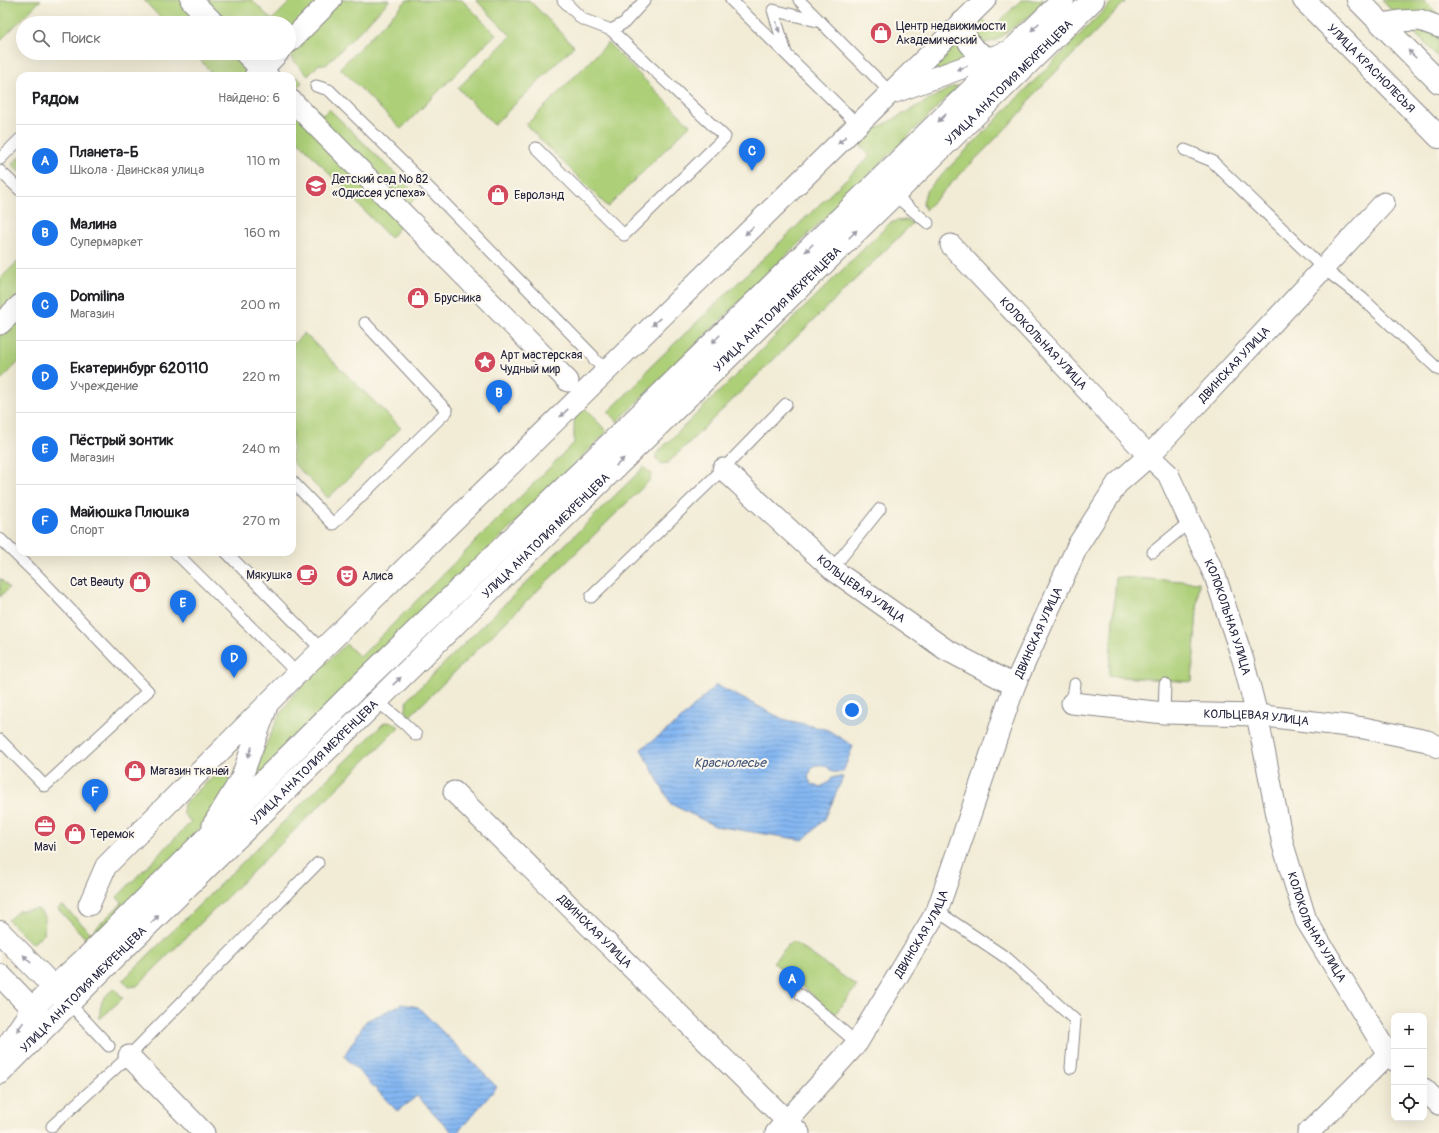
<!DOCTYPE html>
<html lang="ru">
<head>
<meta charset="utf-8">
<style>
  :root { --surface:#fff; --page:#f6f6f6; --text:#202124; --muted:#757577; --line:#e0e0e0; --accent:#1a73e8 }
  body { margin:0; font-family:Pangolin,sans-serif; background:var(--page); color:var(--text) }
  .controls { position:absolute; right:12px; bottom:12px; display:grid; overflow:hidden; border-radius:8px; box-shadow:0 4px 16px #0002 }
  .controls button { width:36px; height:36px; display:grid; place-items:center; padding:0; border:0; border-bottom:1px solid var(--line); background:var(--surface); color:var(--text); font:20px sans-serif }
  .you { position:absolute; left:852px; top:710px; width:14px; height:14px; margin:-10px; border:3px solid #fff; border-radius:50%; background:#1a73e8; box-shadow:0 0 0 6px #1a73e833 }
  .badge { display:grid; place-items:center; width:26px; height:26px; border-radius:50%; background:var(--accent); color:#fff; font-size:13px; font-weight:700 }
  .pin { position:absolute; translate:-50% -33px; filter:drop-shadow(0 1px 2px #0008) }
  .pin::after { content:''; position:absolute; top:21px; width:14px; height:12px; background:inherit; clip-path:polygon(0 0,100% 0,50% 100%) }
  .list { margin:0; padding:0; list-style:none }
  h2 { display:flex; justify-content:space-between; align-items:center; height:52px; margin:0; padding:0 16px; font-size:17px }
  h2 small { font-size:13px; font-weight:400; color:var(--muted) }
  .list li { display:grid; grid-template-columns:26px 1fr auto; gap:12px; align-items:center; box-sizing:border-box; height:72px; padding:0 16px; border-top:1px solid var(--line) }
  .list b { display:block; font-size:15px; white-space:nowrap }
  .list p { margin:0; font-size:13px; white-space:nowrap; color:var(--muted) }
  .list em { font-size:13px; font-style:normal; color:var(--muted) }
  .icon { flex:none; width:22px; height:22px; fill:none; stroke:currentColor; stroke-width:2; stroke-linecap:round; stroke-linejoin:round }
  .map { position:relative; flex:none; width:1439px; height:1133px; overflow:hidden }
  .search { position:absolute; background:var(--surface); box-shadow:0 4px 16px #0002; left:16px; top:16px; width:280px; height:44px; display:flex; align-items:center; gap:10px; box-sizing:border-box; padding:0 14px; border-radius:22px; color:var(--muted); font-size:15px }
  .panel { position:absolute; background:var(--surface); box-shadow:0 4px 16px #0002; left:16px; top:72px; width:280px; height:484px; border-radius:12px }
  .map>svg:first-child { display:block }
</style>
</head>
<body>
<div class="map">
<svg width="1439" height="1133" viewBox="0 0 1439 1133">
  <defs>
    <pattern id="water-rules" width="6" height="5" patternUnits="userSpaceOnUse"><rect width="6" height="5" fill="#85b7f2"/><path d="M0 2.5h6" fill="none" stroke="#6c94c5"/></pattern>
  </defs>
  <rect width="100%" height="100%" fill="#fbf7ec"/>
  <filter id="ink" filterUnits="userSpaceOnUse"><feTurbulence type="fractalNoise" baseFrequency=".025" numOctaves="2"/><feDisplacementMap in="SourceGraphic" scale="8" xChannelSelector="R" yChannelSelector="G"/><feConvolveMatrix kernelMatrix="1 2 1 2 8 2 1 2 1" color-interpolation-filters="sRGB"/></filter>
  <filter id="wash" filterUnits="userSpaceOnUse"><feTurbulence type="fractalNoise" baseFrequency=".012" numOctaves="4" result="noise"/><feDisplacementMap in="SourceGraphic" scale="16" xChannelSelector="R" yChannelSelector="G"/><feGaussianBlur stdDeviation="0.9" result="paint"/><feColorMatrix in="noise" values="0 0 0 0 0 0 0 0 0 0 0 0 0 0 0 0 0 1.4 0 .05"/><feComposite in="paint" operator="in"/></filter>
  <g filter="url(#wash)">
    <rect width="100%" height="100%" fill="#f2ecd6"/>
    <!-- green -->
    <g fill="#adcf78" stroke="#68785a">
      <path d="M0,0H41L0,41Z"/>
      <path d="M144,0H252L272,20L292,0H390L326,65L319,64L308,76L287,53H289V23H165Z"/>
      <path d="M407,0H462L496,34L401,129L340,68Z"/>
      <path d="M476,0H529L574,46L494,125L458,88L511,36Z"/>
      <path d="M1021,0H1045L1032,14L995,41L984,43L977,41L972,29L975,22L980,17L993,28Z"/>
      <path d="M1114,0H1127L1035,93L1020,114L925,210L923,203L926,191Z"/>
      <path d="M1382,0H1424L1439,15V19L1393,12Z"/>
      <path d="M1410,28L1439,35V58Z"/>
      <path d="M958,32L974,57L919,80Z"/>
      <path d="M608,43L690,125L608,207L526,125Z"/>
      <path d="M194,53H271L260,76H206L210,71Z"/>
      <path d="M292,77L298,78L302,82L296,89L323,115L329,109L418,196L408,206L292,92Z"/>
      <path d="M959,86L617,422L608,412L642,379L647,370L870,156L859,143L867,134L952,87Z"/>
      <path d="M292,107L405,221L390,238L292,134Z"/>
      <path d="M20,156V173L12,164Z"/>
      <path d="M906,220L913,223L668,463L662,464L656,459V454L890,223L897,221Z"/>
      <path d="M20,259V361L0,381V279Z"/>
      <path d="M304,333L401,428L328,498L292,462V345Z"/>
      <path d="M584,407L607,432L246,790L277,720L293,695L346,644L360,657L574,443V423L576,414Z"/>
      <path d="M644,467L651,474L650,480L410,716L406,711L407,700Z"/>
      <path d="M1116,577L1199,582L1192,682L1109,676Z"/>
      <path d="M0,578L9,588L0,597Z"/>
      <path d="M385,722L394,723L399,727L137,986L129,987L123,980Z"/>
      <path d="M220,770L227,771L231,782L180,857L90,943L58,909L62,905L91,933L122,903L117,897L191,822L183,813L184,804Z"/>
      <path d="M38,909L45,917L44,934L32,944L8,920L18,911Z"/>
      <path d="M792,941L857,986L835,1014L773,962Z"/>
      <path d="M114,988L123,998L100,1019C100,1001 101,1000 114,988Z"/>
    </g>
    <!-- water -->
    <g fill="url(#water-rules)" stroke="#546c96">
      <path d="M716,685L783,719L828,730L853,746L843,772H832C826,764 822,764 813,766L808,777L811,784L820,787L828,783L832,777H843L825,819L803,840L715,826L671,804L641,749L678,722Z"/>
      <path d="M402,1004L418,1007L497,1087L457,1133H453L417,1096L397,1111L344,1056L366,1021Z"/>
    </g>
  </g>
  <g filter="url(#ink)">
    <g fill="none" stroke-linecap="round" stroke-linejoin="round">
      <!-- lane casing -->
      <g stroke="#8a8788" stroke-width="13">
        <g id="lane">
          <path d="M731,0L858,125"/>
          <path d="M799,0L891,93"/>
          <path d="M611,30L624,23L645,0"/>
          <path d="M786,53L773,10L821,22"/>
          <path d="M316,86L329,90L440,199L593,356L594,360L608,369"/>
          <path d="M536,148L624,235L725,137L611,30L582,19L563,0"/>
          <path d="M1185,150L1212,161L1324,269L1362,298L1439,370"/>
          <path d="M0,159L20,139"/>
          <path d="M0,171L20,190"/>
          <path d="M893,194L928,223"/>
          <path d="M292,481L333,524L447,411L365,323"/>
          <path d="M0,539L38,576L148,691L45,786L0,740"/>
          <path d="M175,552L288,664L296,675"/>
          <path d="M226,552L322,650"/>
          <path d="M1153,552L1181,529L1191,525"/>
          <path d="M832,569L880,509"/>
          <path d="M591,597L723,469L786,404"/>
          <path d="M377,701L406,725L416,735"/>
          <path d="M1072,703L1075,684"/>
          <path d="M1164,713L1165,684"/>
          <path d="M937,911L1008,959L1075,1020L1071,1068"/>
          <path d="M801,995L857,1043"/>
          <path d="M69,1003L109,1046"/>
          <path d="M52,1126L129,1056L318,863"/>
        </g>
      </g>
      <!-- street casing -->
      <g stroke="#8a8788" stroke-width="23">
        <g id="street">
          <path d="M191,0L214,23"/>
          <path d="M962,22C967,43 970,49 989,58"/>
          <path d="M1382,24L1399,21L1420,20L1439,27"/>
          <path d="M289,42L331,0"/>
          <path d="M245,53L268,76"/>
          <path d="M255,76L278,53"/>
          <path d="M895,92L1012,50"/>
          <path d="M292,101L568,381"/>
          <path id="s1" d="M951,245L1149,456L1168,474L1215,576L1243,660L1257,715L1283,845L1306,920L1388,1054L1394,1060"/>
          <path d="M0,324L20,305"/>
          <path id="s2" d="M723,469L832,569L945,649L1004,680L1015,684"/>
          <path id="s3" d="M1072,703L1164,713L1257,715L1364,728L1427,741L1439,747"/>
          <path id="s4" d="M454,792L799,1133"/>
          <path d="M213,825L241,779L266,709"/>
          <path d="M89,905L106,866L296,675L985,0"/>
          <path d="M129,1056L204,1133"/>
          <path d="M1424,1089L1439,1104"/>
          <path id="s5" d="M776,1133L857,1043L937,911L1015,684L1078,545L1117,484L1149,456L1384,203"/>
          <path d="M1308,1133L1388,1054"/>
        </g>
      </g>
      <!-- secondary casing -->
      <g stroke="#8a8788" stroke-width="24">
        <g id="secondary">
          <path id="s6" d="M1304,0L1439,137"/>
          <path d="M1358,0L1439,82"/>
          <path d="M0,932L64,998"/>
          <path d="M0,975L42,1019"/>
          <path d="M0,1057L33,1008L54,987L90,954L362,683L619,435L1063,0"/>
          <path id="s7" d="M0,1073L103,969L1093,0"/>
        </g>
      </g>
      <!-- lane -->
      <use href="#lane" stroke="#fff" stroke-width="11"/>
      <!-- street -->
      <use href="#street" stroke="#fff" stroke-width="21"/>
      <!-- secondary -->
      <use href="#secondary" stroke="#fff" stroke-width="22"/>
    </g>
    <!-- one-way arrows -->
    <defs><path id="oneway-solid" d="M-6-.8H1V-3.2L6.5 0L1 3.2V.8H-6Z"/></defs>
    <g fill="#9c9ca7">
      <use href="#oneway-solid" transform="translate(778 27) rotate(74)"/>
      <use href="#oneway-solid" transform="translate(1035 27) rotate(135)"/>
      <use href="#oneway-solid" transform="translate(1412 54) rotate(-135)"/>
      <use href="#oneway-solid" transform="translate(962 68) rotate(161)"/>
      <use href="#oneway-solid" transform="translate(942 118) rotate(136)"/>
      <use href="#oneway-solid" transform="translate(842 140) rotate(136)"/>
      <use href="#oneway-solid" transform="translate(749 231) rotate(136)"/>
      <use href="#oneway-solid" transform="translate(853 234) rotate(-45)"/>
      <use href="#oneway-solid" transform="translate(809 248) rotate(135)"/>
      <use href="#oneway-solid" transform="translate(656 322) rotate(136)"/>
      <use href="#oneway-solid" transform="translate(716 339) rotate(135)"/>
      <use href="#oneway-solid" transform="translate(564 413) rotate(136)"/>
      <use href="#oneway-solid" transform="translate(620 462) rotate(-44)"/>
      <use href="#oneway-solid" transform="translate(397 681) rotate(-44)"/>
      <use href="#oneway-solid" transform="translate(250 752) rotate(110)"/>
      <use href="#oneway-solid" transform="translate(155 919) rotate(-44)"/>
      <use href="#oneway-solid" transform="translate(27 959) rotate(-134)"/>
      <use href="#oneway-solid" transform="translate(20 1027) rotate(125)"/>
    </g>
  </g>
  <!-- icons -->
  <defs>
    <g id="shop-disc" transform="scale(1.15)"><circle r="9.5" fill="#d1495b" stroke="#fbf7ec"/><path d="M-5-2.5h2.3a2.7 3.5 0 0 1 5.4 0H5L5.5 6h-11ZM-1.5-2.5h3a1.5 2.3 0 0 0-3 0Z" fill="#fff"/></g>
    <g id="school-disc" transform="scale(1.15)"><circle r="9.5" fill="#d1495b" stroke="#fbf7ec"/><path d="M0-5L7-2L0 1L-7-2ZM-4 1L0 2.5L4 1V4Q0 6-4 4Z" fill="#fff"/></g>
    <g id="sight-disc" transform="scale(1.15)"><circle r="9.5" fill="#d1495b" stroke="#fbf7ec"/><path d="M0-6L1.8-2.2L6-1.7L2.9 1.2L3.7 5.4L0 3.3L-3.7 5.4L-2.9 1.2L-6-1.7L-1.8-2.2Z" fill="#fff"/></g>
    <g id="cafe-disc" transform="scale(1.15)"><circle r="9.5" fill="#d1495b" stroke="#fbf7ec"/><path d="M-5.5-4.5H6V0H3Q3 3.5 0 3.5H-2.5Q-5.5 3.5-5.5 0ZM3-3.2v2h1.7v-2ZM-6 4.5H4V6H-6Z" fill="#fff"/></g>
    <g id="theatre-disc" transform="scale(1.15)"><circle r="9.5" fill="#d1495b" stroke="#fbf7ec"/><path d="M-5-5.5Q0-4 5-5.5V0Q5 5 0 6Q-5 5-5 0ZM-3.3-2.5H-1v1.5H-3.3ZM1-2.5H3.3v1.5H1ZM-2.8 1Q0 5.5 2.8 1Z" fill="#fff"/></g>
    <g id="office-disc" transform="scale(1.15)"><circle r="9.5" fill="#d1495b" stroke="#fbf7ec"/><path d="M-6-3h4V-5.5h4V-3h4V5H-6ZM-1-4.5V-3h2v-1.5ZM-6 0V1H6V0Z" fill="#fff"/></g>
  </defs>
  <g fill-rule="evenodd">
    <use href="#shop-disc" x="881" y="33"/>
    <use href="#school-disc" x="316" y="186"/>
    <use href="#shop-disc" x="498" y="195"/>
    <use href="#shop-disc" x="418" y="298"/>
    <use href="#sight-disc" x="485" y="362"/>
    <use href="#cafe-disc" x="307" y="575"/>
    <use href="#theatre-disc" x="347" y="576"/>
    <use href="#shop-disc" x="140" y="582"/>
    <use href="#shop-disc" x="135" y="771"/>
    <use href="#office-disc" x="45" y="826"/>
    <use href="#shop-disc" x="75" y="834"/>
  </g>
  <g text-anchor="middle" dominant-baseline="central" stroke-width="4" stroke-linejoin="round" paint-order="stroke">
    <!-- poi labels -->
    <g font-size="12" fill="#22223b" stroke="#fbf7ec" text-anchor="start">
      <text x="896" y="26">Центр недвижимости<tspan x="896" dy="14">Академический</tspan></text>
      <text x="332" y="179">Детский сад № 82<tspan x="332" dy="14">«Одиссея успеха»</tspan></text>
      <text x="514" y="195">Евролэнд</text>
      <text x="434" y="298">Брусника</text>
      <text x="500" y="355">Арт мастерская<tspan x="500" dy="14">Чудный мир</tspan></text>
      <text x="292" y="575" text-anchor="end">Мякушка</text>
      <text x="362" y="576">Алиса</text>
      <text x="124" y="582" text-anchor="end">Cat Beauty</text>
      <text x="150" y="771">Магазин тканей</text>
      <text x="90" y="834">Теремок</text>
      <text x="45" y="847" text-anchor="middle">Mavi</text>
    </g>
    <!-- street labels -->
    <g font-size="12" fill="#22223b" stroke="#fbf7ec">
      <text stroke="none"><textPath href="#s6" startOffset="96">УЛИЦА КРАСНОЛЕСЬЯ</textPath></text>
      <text stroke="none"><textPath href="#s7" startOffset="1414">УЛИЦА АНАТОЛИЯ МЕХРЕНЦЕВА</textPath></text>
      <text stroke="none"><textPath href="#s7" startOffset="1090">УЛИЦА АНАТОЛИЯ МЕХРЕНЦЕВА</textPath></text>
      <text stroke="none"><textPath href="#s1" startOffset="135">КОЛОКОЛЬНАЯ УЛИЦА</textPath></text>
      <text stroke="none"><textPath href="#s5" startOffset="908">ДВИНСКАЯ УЛИЦА</textPath></text>
      <text stroke="none"><textPath href="#s7" startOffset="766">УЛИЦА АНАТОЛИЯ МЕХРЕНЦЕВА</textPath></text>
      <text stroke="none"><textPath href="#s2" startOffset="183">КОЛЬЦЕВАЯ УЛИЦА</textPath></text>
      <text stroke="none"><textPath href="#s1" startOffset="471">КОЛОКОЛЬНАЯ УЛИЦА</textPath></text>
      <text stroke="none"><textPath href="#s5" startOffset="572">ДВИНСКАЯ УЛИЦА</textPath></text>
      <text stroke="none"><textPath href="#s3" startOffset="185">КОЛЬЦЕВАЯ УЛИЦА</textPath></text>
      <text stroke="none"><textPath href="#s7" startOffset="442">УЛИЦА АНАТОЛИЯ МЕХРЕНЦЕВА</textPath></text>
      <text stroke="none"><textPath href="#s1" startOffset="795">КОЛОКОЛЬНАЯ УЛИЦА</textPath></text>
      <text stroke="none"><textPath href="#s4" startOffset="198">ДВИНСКАЯ УЛИЦА</textPath></text>
      <text stroke="none"><textPath href="#s5" startOffset="248">ДВИНСКАЯ УЛИЦА</textPath></text>
      <text stroke="none"><textPath href="#s7" startOffset="118">УЛИЦА АНАТОЛИЯ МЕХРЕНЦЕВА</textPath></text>
    </g>
    <!-- water labels -->
    <g font-size="13" font-style="italic" fill="#45567b" stroke="#fbf7ec">
      <text x="730" y="763">Краснолесье</text>
    </g>
  </g>
</svg>
<div class="controls">
<button>+</button>
<button>−</button>
<button><svg class="icon" aria-label="locate" viewBox="0 0 24 24"><circle cx="12" cy="12" r="6"/><path d="M12 2v4M12 18v4M2 12h4M18 12h4"/></svg></button>
</div>
<div class="you"></div>
<div class="pin badge" style="left:792px;top:999px">A</div>
<div class="pin badge" style="left:499px;top:413px">B</div>
<div class="pin badge" style="left:752px;top:171px">C</div>
<div class="pin badge" style="left:234px;top:678px">D</div>
<div class="pin badge" style="left:183px;top:623px">E</div>
<div class="pin badge" style="left:95px;top:812px">F</div>
<div class="search"><svg class="icon" aria-label="search" viewBox="0 0 24 24"><circle cx="10" cy="10" r="6"/><path d="M15 15l6 6"/></svg>Поиск</div>
<section class="panel">
<h2>Рядом<small>Найдено: 6</small></h2>
<ul class="list">
<li><span class="badge">A</span><div><b>Планета-Б</b><p>Школа · Двинская улица</p></div><em>110 m</em></li>
<li><span class="badge">B</span><div><b>Малина</b><p>Супермаркет</p></div><em>160 m</em></li>
<li><span class="badge">C</span><div><b>Domilina</b><p>Магазин</p></div><em>200 m</em></li>
<li><span class="badge">D</span><div><b>Екатеринбург 620110</b><p>Учреждение</p></div><em>220 m</em></li>
<li><span class="badge">E</span><div><b>Пёстрый зонтик</b><p>Магазин</p></div><em>240 m</em></li>
<li><span class="badge">F</span><div><b>Майюшка Плюшка</b><p>Спорт</p></div><em>270 m</em></li>
</ul>
</section>
</div>
</body>
</html>
